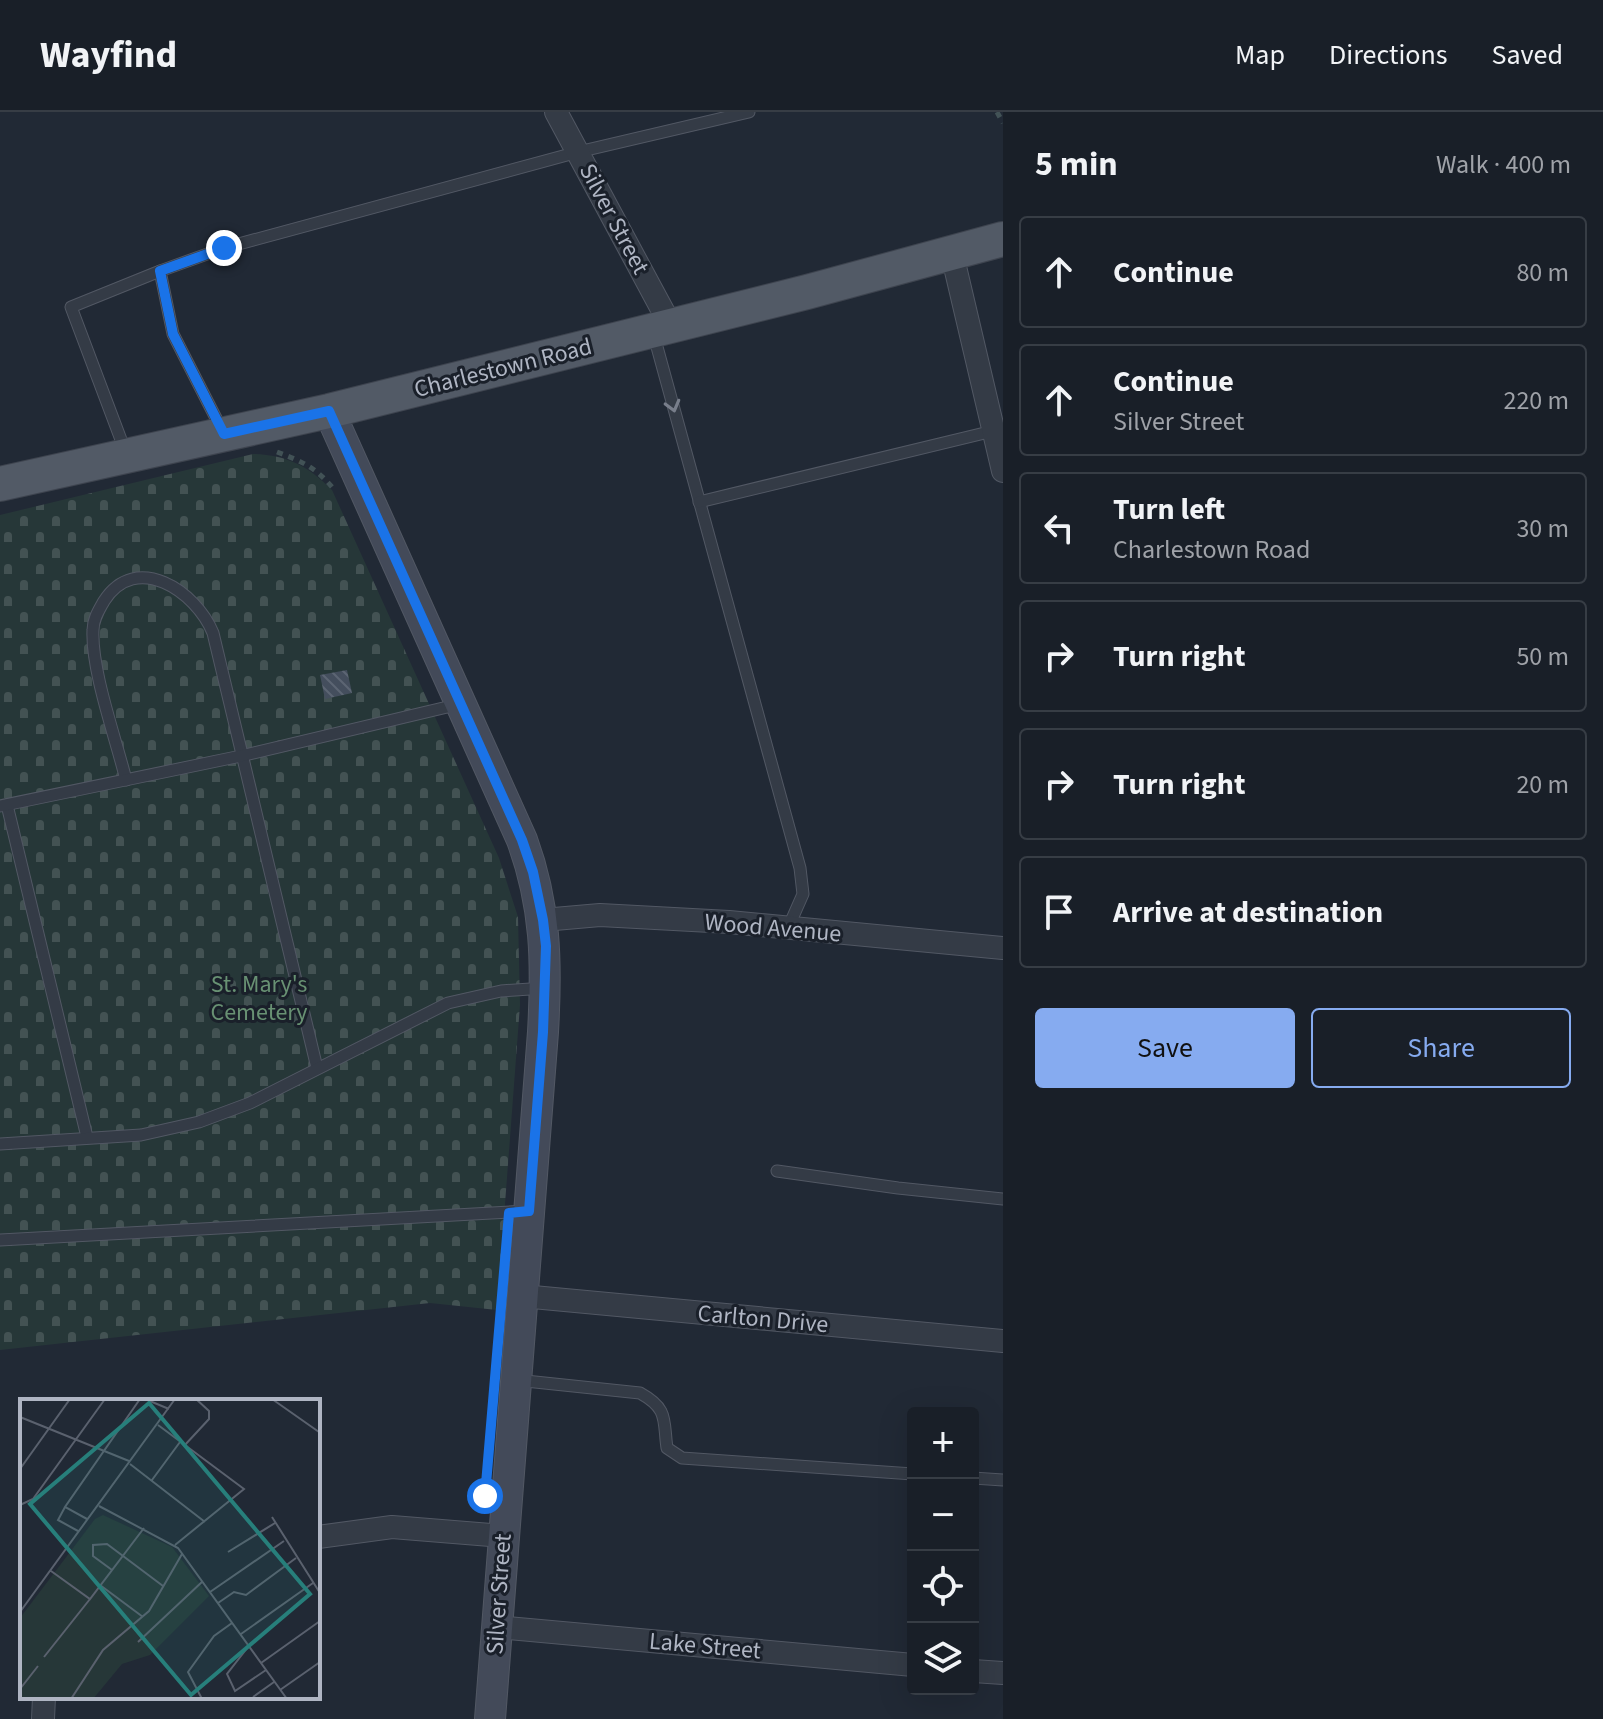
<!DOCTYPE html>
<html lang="en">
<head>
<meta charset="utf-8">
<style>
  :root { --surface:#191f28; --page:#222730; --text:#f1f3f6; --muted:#9fa2a8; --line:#373d45; --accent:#86abf0 }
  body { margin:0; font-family:"Source Sans 3",sans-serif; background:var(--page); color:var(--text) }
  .controls { position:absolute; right:24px; bottom:24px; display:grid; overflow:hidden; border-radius:8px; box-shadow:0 8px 32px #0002 }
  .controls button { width:72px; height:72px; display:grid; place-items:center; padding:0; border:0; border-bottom:2px solid var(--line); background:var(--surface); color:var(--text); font:40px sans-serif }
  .stop { position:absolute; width:24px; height:24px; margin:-18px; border:6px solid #1a73e8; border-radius:50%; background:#fff }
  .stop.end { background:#1a73e8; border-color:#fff; box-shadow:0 2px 8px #0008 }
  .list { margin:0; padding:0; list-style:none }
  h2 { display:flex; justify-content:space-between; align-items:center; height:104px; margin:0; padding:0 32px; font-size:34px }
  h2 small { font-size:26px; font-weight:400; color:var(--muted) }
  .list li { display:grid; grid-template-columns:52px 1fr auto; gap:24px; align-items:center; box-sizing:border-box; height:112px; margin:0 16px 16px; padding:0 16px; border:2px solid var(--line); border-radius:8px }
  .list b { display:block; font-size:30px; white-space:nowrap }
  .list p { margin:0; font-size:26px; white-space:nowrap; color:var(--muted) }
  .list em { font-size:26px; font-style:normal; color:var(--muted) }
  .actions { display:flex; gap:16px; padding:24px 32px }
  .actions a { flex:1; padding:18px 0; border:2px solid var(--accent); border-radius:8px; text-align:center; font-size:28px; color:var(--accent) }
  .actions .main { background:var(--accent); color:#111 }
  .icon { flex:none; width:44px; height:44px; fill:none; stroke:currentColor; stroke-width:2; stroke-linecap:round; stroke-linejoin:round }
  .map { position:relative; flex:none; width:1003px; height:1607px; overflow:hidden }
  header { display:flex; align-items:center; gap:48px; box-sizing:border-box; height:112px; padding:0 40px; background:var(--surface); border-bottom:2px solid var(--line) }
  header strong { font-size:38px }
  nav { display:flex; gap:44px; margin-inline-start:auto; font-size:28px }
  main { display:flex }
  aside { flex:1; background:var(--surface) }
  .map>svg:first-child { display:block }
</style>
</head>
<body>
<header>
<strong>Wayfind</strong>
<nav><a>Map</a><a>Directions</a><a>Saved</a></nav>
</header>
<main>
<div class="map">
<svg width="1003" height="1607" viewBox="0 0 1003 1607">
  <defs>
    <pattern id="cemetery-stones" width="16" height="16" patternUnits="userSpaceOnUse" patternTransform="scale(2)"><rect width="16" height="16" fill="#263738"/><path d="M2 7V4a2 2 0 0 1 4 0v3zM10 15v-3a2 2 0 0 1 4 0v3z" fill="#435253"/></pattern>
    <pattern id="building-back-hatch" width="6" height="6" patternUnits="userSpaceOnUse" patternTransform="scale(2)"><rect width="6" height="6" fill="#444e5d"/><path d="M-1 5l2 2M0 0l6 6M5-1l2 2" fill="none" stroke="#5c6573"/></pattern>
  </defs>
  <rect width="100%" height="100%" fill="#212935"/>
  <!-- cemetery -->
  <path fill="url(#cemetery-stones)" d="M253,342C287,343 308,354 332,378L499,746L518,805L520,893L497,1198L430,1191L0,1238V403Z"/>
  <!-- building -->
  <path fill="url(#building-back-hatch)" d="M347,558L352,581L325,587L320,563Z"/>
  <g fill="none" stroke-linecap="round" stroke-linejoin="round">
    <!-- lane casing -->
    <g stroke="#525864" stroke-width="13">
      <g id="lane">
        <path d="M654,224L800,756L803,782L788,816"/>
        <path d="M222,318L173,222L160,159L224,136L578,40L749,0"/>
        <path d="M126,341L71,195L160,159"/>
        <path d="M699,390L993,319"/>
        <path d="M126,668C116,627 91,558 93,518C93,507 99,498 104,489C136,439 196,479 213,521L317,956"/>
        <path d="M7,693L87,1025"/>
        <path d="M0,694L241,644L460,592"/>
        <path d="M0,1032L141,1023L199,1010L250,991L448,891L501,879L545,876"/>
        <path d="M777,1059L898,1076L1003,1087"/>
        <path d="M0,1128L527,1099"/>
        <path d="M516,1268L640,1281C669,1297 663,1308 667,1336L682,1346L913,1362"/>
        <path d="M973,1366L1003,1368"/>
      </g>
    </g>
    <!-- street casing -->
    <g stroke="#525864" stroke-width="24">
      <g id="street">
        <path d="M556,0L671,214"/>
        <path d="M952,142L1003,359"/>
        <path d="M543,808L600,803L729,810L1003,836"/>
        <path d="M522,1184L1003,1229"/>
        <path d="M318,1425L392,1415L503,1424"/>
        <path d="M497,1515L913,1553"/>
        <path d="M973,1559L1003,1561"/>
        <path d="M43,1607L44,1585"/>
      </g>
    </g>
    <!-- secondary casing -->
    <g stroke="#525864" stroke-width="32">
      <path id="secondary" d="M329,299L522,728C546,794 547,850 543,920L490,1607"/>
    </g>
    <!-- primary casing -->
    <g stroke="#3e444f" stroke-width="36">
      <path id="primary" d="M0,372L329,299L807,180L1003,127"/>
    </g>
    <!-- path -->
    <g stroke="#425256" stroke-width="5" stroke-dasharray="6 6" stroke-linecap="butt">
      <path d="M997,0L1003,11"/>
      <path d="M277,340C301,349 315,355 332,375"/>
    </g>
    <!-- lane -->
    <use href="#lane" stroke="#343b46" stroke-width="11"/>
    <!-- street -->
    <use href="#street" stroke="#343b46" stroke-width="22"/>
    <!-- secondary -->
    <use href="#secondary" stroke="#434a59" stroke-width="30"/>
    <!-- primary -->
    <use href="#primary" stroke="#525a66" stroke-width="34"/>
  </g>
  <!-- one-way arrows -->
  <defs><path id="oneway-chevron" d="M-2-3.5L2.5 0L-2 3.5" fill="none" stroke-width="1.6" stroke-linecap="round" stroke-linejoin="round" transform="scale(2)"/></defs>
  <use stroke="#787e8b" href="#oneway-chevron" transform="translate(673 294) rotate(75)"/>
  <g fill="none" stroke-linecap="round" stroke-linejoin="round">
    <!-- route -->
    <path stroke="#1a73e8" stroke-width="10" d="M224,136L160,159L173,222L224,322L329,299L522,728L533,760L543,808L546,834L543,920L529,1099L509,1101L485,1384"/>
  </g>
  <g text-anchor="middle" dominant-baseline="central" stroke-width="6" stroke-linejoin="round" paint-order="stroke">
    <!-- street labels -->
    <g font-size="24" fill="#afb5c3" stroke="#1a202a">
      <text transform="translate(614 107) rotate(62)">Silver Street</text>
      <text transform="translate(503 256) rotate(-14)">Charlestown Road</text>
      <text transform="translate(773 816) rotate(5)">Wood Avenue</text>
      <text transform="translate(763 1207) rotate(5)">Carlton Drive</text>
      <text transform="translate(499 1482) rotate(-86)">Silver Street</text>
      <text transform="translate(705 1534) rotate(5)">Lake Street</text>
    </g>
    <!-- park labels -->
    <g font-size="24" fill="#689173" stroke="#1a202a">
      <text x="259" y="872">St. Mary's<tspan x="259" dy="28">Cemetery</tspan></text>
    </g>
  </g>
  <!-- overview -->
  <g transform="translate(20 1287)">
    <rect width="300" height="300" fill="#212935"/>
    <path d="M83,116L152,148L189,197L130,256L102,265L73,300H0V219L75,120Z" fill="#263738"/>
    <path fill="none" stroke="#5a616e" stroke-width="2" d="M125,0L149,10M252,0L299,33M0,18L109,62M138,26L224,90L155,146M164,47L189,20V12L176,0M110,65L185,123M0,70L50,0M132,81L160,43M0,106L13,100L85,0M79,107L158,149L267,300M45,108L38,121L58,132M252,118L300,194M67,120L45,108L120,0M208,153L255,124M92,171L73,157V146L87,145L143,187M31,172L70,200L124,129M80,186L123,218M190,193L264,142M198,204L214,193L226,196L276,159M0,213L155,0M221,235L293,184M118,243L183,182M228,248L207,275L215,292L246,271M24,258L70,200M241,264L300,222M0,290L18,267M260,291L300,263M233,298L254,283M51,300L83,251L129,212L162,155M182,300L168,273L194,237L212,224"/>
    <path fill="#277f7b" fill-opacity="0.15" stroke="#277f7b" stroke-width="4" d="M129,4L290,195L171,296L10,105Z"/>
    <rect width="300" height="300" fill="none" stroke="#afb5c3" stroke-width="4"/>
  </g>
</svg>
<div class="controls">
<button>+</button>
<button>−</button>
<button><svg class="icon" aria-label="locate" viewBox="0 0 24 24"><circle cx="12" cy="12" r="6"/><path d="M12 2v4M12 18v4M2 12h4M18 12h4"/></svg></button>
<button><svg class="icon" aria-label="layers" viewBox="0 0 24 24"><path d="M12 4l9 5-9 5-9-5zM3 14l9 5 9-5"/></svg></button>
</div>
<div class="stop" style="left:485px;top:1384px"></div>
<div class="stop end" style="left:224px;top:136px"></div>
</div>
<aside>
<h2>5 min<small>Walk · 400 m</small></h2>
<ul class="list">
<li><svg class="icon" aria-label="ahead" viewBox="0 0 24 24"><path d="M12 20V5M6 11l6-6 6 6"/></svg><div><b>Continue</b></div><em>80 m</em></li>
<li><svg class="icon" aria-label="ahead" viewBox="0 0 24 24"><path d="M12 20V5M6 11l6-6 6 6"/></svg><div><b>Continue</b><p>Silver Street</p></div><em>220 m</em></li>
<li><svg class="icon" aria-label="left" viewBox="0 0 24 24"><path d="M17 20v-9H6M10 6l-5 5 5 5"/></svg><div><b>Turn left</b><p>Charlestown Road</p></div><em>30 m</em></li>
<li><svg class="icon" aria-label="right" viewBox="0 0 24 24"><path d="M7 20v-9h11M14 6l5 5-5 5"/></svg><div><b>Turn right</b></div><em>50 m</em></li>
<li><svg class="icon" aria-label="right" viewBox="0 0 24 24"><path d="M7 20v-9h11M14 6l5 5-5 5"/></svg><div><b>Turn right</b></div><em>20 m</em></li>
<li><svg class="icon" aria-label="arrive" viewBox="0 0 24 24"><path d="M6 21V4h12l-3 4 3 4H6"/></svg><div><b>Arrive at destination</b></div></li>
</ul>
<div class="actions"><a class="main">Save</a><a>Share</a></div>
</aside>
</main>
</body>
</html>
